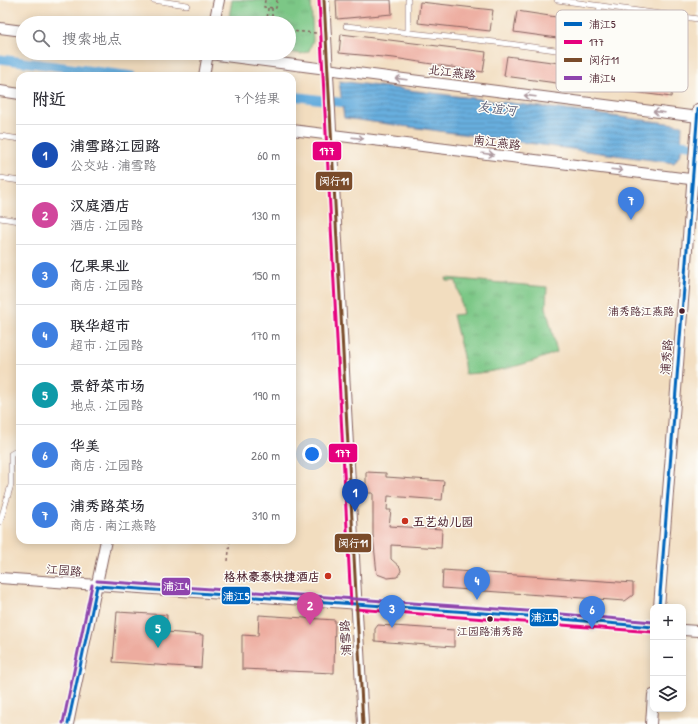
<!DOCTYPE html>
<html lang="zh">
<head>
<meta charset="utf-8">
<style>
  :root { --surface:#fff; --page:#f2f2f3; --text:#2b2b33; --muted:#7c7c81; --line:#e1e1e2; --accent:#c8321e }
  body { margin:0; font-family:"Patrick Hand","LXGW WenKai TC",sans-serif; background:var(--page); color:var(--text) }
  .controls { position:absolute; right:12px; bottom:12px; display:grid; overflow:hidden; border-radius:8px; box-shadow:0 2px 10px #0003 }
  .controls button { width:36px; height:36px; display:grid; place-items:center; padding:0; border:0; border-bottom:1px solid var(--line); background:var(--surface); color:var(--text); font:20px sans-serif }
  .you { position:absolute; left:312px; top:454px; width:14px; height:14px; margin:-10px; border:3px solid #fff; border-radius:50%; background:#1a73e8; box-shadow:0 0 0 6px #1a73e833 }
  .badge { display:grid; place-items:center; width:26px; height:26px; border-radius:50%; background:var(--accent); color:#fff; font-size:13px; font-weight:700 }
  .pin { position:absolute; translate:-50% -33px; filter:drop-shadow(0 1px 2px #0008) }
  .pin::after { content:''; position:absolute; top:21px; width:14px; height:12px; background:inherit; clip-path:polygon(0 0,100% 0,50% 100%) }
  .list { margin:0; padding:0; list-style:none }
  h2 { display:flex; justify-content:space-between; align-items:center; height:52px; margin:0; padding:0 16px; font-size:17px }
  h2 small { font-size:13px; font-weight:400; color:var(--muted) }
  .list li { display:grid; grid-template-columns:26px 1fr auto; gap:12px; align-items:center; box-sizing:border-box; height:60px; padding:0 16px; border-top:1px solid var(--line) }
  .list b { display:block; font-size:15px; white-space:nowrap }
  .list p { margin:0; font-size:13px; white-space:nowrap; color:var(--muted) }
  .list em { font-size:13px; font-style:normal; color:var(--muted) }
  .icon { flex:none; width:22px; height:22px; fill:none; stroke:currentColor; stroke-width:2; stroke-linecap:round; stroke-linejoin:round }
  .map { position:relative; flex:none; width:698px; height:724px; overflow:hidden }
  .search { position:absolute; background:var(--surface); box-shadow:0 2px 10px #0003; left:16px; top:16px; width:280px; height:44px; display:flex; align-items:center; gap:10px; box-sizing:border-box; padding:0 14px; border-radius:22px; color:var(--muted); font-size:15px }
  .panel { position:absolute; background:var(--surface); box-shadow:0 2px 10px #0003; left:16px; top:72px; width:280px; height:472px; border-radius:12px }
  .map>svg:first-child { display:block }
</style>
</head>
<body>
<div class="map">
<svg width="698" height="724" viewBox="0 0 698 724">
  <defs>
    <pattern id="park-tufts" width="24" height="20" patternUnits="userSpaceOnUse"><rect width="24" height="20" fill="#7bc786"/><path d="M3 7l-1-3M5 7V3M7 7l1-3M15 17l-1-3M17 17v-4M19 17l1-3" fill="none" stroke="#6caa74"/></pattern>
    <pattern id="water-rules" width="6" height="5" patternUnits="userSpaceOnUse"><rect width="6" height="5" fill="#68aede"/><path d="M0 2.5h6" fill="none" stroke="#588db4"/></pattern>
  </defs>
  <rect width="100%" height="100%" fill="#fdfcf7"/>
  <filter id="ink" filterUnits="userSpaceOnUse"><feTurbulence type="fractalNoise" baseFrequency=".025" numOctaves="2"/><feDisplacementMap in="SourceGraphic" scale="8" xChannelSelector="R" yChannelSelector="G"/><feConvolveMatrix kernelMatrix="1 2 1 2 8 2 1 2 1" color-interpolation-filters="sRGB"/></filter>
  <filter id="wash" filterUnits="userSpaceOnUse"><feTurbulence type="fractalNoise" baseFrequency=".012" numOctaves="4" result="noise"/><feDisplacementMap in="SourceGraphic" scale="16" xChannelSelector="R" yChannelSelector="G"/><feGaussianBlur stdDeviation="0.9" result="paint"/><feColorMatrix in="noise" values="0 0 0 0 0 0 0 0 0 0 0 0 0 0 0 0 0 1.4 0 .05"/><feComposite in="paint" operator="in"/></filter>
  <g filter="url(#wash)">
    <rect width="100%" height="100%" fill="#f2ddbf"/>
    <!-- park -->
    <g fill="url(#park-tufts)" stroke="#627358">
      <path d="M232,0H311L313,40L309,51L301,54L289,52V23H228Z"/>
      <path d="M446,278L547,287L546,307L557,352C529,364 495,373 465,374L463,356L453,315L463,314L456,281H447Z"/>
    </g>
    <!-- water -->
    <path fill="url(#water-rules)" stroke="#596684" d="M339,81L682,125L681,153L674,163L344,118Z"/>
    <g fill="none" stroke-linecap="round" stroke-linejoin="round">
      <!-- canal -->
      <g stroke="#68aede" stroke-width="9">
        <path d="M0,59L133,76"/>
        <path d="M292,96L354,104"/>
        <path d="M671,143L698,146"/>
      </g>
    </g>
    <g id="blocks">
      <!-- building -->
      <g fill="#edac9f">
        <path d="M336,0H391L392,14L337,19Z"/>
        <path d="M420,2L493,10L490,31L418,23Z"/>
        <path d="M517,11L589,22L586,42L514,32Z"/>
        <path d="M341,34L486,52L483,72L394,58L339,53Z"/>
        <path d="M507,56L574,65L575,63L592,65L673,77L671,97L610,89L611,86L587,83L565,81L564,84L504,76Z"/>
        <path d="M366,472L386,473V477L444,481L442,500L388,496L387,510H391L389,526L442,529L441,548L391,545V559L400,567L401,571L397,577L388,578L377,574L373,535V493H366Z"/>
        <path d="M443,570L633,583V595L625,601L442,588Z"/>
        <path d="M117,612L167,615L166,632L203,635L201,668L113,662Z"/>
        <path d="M259,615L335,620L334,673L242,669V635L258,636Z"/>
        <path d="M378,625L454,630V647L375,641V629Z"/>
      </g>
    </g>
  </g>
  <g filter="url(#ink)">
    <use href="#blocks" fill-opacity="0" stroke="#85625f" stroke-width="1"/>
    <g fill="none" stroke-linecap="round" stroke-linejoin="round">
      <!-- lane casing -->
      <g stroke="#85625f" stroke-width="6">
        <g id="lane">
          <path d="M153,0L187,5"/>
          <path d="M557,0L698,19"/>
          <path d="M346,26L495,42L676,66"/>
          <path d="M408,33V0"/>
          <path d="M594,55L600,6"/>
          <path d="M0,136L20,139"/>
          <path d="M0,178L20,181"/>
          <path d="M0,218L20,221"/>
          <path d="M0,522L11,485V454L20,449"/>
        </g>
      </g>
      <!-- street casing -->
      <g stroke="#85625f" stroke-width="12">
        <g id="street">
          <path d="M324,0L363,724"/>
          <path d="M214,23L219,0"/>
          <path d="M0,28L23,31"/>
          <path d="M202,53L698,117"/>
          <path d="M204,76L208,53"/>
          <path d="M0,91L20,94"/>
          <path d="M292,130L698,180"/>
          <path d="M0,578L527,616L653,627"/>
          <path d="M659,607L698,109"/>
          <path d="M683,630L698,631"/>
          <path d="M68,724L106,540"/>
          <path d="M651,724L653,695"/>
        </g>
      </g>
      <!-- path -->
      <g stroke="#85625f" stroke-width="1.5" stroke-dasharray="3 3" stroke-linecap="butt">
        <path d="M265,0L264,7L276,8L277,0"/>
        <path d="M267,23L268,8"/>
        <path d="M272,23V8"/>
        <path d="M289,31L317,33"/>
        <path d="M228,561L230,540"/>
      </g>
      <!-- lane -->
      <use href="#lane" stroke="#fff" stroke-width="5"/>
      <!-- street -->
      <use href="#street" stroke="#fff" stroke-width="10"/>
      <!-- bus-1 casing -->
      <g stroke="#fdfcf7" stroke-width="6">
        <g id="bus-1">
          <path d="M97,586L527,616L653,627"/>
          <path d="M659,607L698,109"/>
          <path d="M68,724L97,586"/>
        </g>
      </g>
      <!-- bus-2 casing -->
      <g stroke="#fdfcf7" stroke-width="6">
        <g id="bus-2">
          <path d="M319,0L351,604"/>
          <path d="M356,609L653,632"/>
        </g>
      </g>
      <!-- bus-3 casing -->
      <g stroke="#fdfcf7" stroke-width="6">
        <path id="bus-3" d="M324,0L363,724"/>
      </g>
      <!-- bus-4 casing -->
      <g stroke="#fdfcf7" stroke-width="6">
        <g id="bus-4">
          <path d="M97,581L527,611L653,622"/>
          <path d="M63,723L92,585"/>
        </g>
      </g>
      <!-- bus-1 -->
      <use href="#bus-1" stroke="#0065bd" stroke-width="3"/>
      <!-- bus-2 -->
      <use href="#bus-2" stroke="#e5007d" stroke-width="3"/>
      <!-- bus-3 -->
      <use href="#bus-3" stroke="#7a4b2a" stroke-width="3"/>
      <!-- bus-4 -->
      <use href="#bus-4" stroke="#8e44ad" stroke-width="3"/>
    </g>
    <!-- one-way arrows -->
    <defs><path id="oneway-shaft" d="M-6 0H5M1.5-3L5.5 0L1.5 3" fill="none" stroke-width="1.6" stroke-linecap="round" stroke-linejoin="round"/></defs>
    <g stroke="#ae9aa0">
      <use href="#oneway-shaft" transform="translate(401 79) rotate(-173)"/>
      <use href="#oneway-shaft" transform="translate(530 96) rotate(-173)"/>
      <use href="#oneway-shaft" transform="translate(659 112) rotate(-173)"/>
      <use href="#oneway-shaft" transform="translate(358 138) rotate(7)"/>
      <use href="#oneway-shaft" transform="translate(488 154) rotate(7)"/>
      <use href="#oneway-shaft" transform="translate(617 170) rotate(7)"/>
    </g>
  </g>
  <!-- markers -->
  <g fill="#4a1f2b" stroke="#fdfcf7" stroke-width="1.5">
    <circle cx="682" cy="311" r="3.5"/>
    <circle cx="490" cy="619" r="3.5"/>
  </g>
  <g fill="#c8321e" stroke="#fdfcf7" stroke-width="1.5">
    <circle cx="405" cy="521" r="4"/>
    <circle cx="328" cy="576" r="4"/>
  </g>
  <g text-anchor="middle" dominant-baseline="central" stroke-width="3" stroke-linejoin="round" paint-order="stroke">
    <!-- bus labels -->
    <g font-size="11" fill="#4a1f2b" stroke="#fdfcf7" text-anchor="end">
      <text x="674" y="311">浦秀路江燕路</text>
      <text x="490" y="631" text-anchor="middle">江园路浦秀路</text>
    </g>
    <!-- street labels -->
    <g font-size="12" fill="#4a1f2b" stroke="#fdfcf7">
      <text transform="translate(452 72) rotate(7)">北江燕路</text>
      <text transform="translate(497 142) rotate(7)">南江燕路</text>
      <text transform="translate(666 357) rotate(-85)">浦秀路</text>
      <text transform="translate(64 570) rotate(5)">江园路</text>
      <text transform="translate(345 638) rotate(-93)">浦雪路</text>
    </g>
    <!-- poi labels -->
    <g font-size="12" font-weight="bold" fill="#4a1f2b" stroke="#fdfcf7" text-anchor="start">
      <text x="413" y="521">五艺幼儿园</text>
      <text x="320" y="576" text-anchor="end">格林豪泰快捷酒店</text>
    </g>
    <!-- water labels -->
    <g font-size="13" font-style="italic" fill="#565873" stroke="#fdfcf7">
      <text transform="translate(497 108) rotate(7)">友谊河</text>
    </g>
  </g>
  <!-- legend -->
  <rect x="556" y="10" width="132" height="82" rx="6" fill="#fdfcf7" stroke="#c7baba" stroke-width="1"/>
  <rect x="564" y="22" width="18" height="4" fill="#0065bd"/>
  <rect x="564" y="40" width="18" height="4" fill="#e5007d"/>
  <rect x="564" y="58" width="18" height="4" fill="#7a4b2a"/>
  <rect x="564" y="76" width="18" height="4" fill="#8e44ad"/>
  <g font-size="11" fill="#4a1f2b">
    <text x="589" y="28">浦江5</text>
    <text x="589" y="46">177</text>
    <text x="589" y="64">闵行11</text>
    <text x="589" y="82">浦江4</text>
  </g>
  <g stroke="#fdfcf7" stroke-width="1.5">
    <rect x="312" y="141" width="30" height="20" rx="4" fill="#e5007d"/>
    <rect x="315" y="171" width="38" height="20" rx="4" fill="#7a4b2a"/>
    <rect x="328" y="443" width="30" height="20" rx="4" fill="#e5007d"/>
    <rect x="334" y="533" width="38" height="20" rx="4" fill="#7a4b2a"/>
    <rect x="161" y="577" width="30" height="19" rx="4" fill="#8e44ad"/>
    <rect x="221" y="586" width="30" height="19" rx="4" fill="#0065bd"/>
    <rect x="529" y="608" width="30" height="19" rx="4" fill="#0065bd"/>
  </g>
  <g font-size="11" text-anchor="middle" font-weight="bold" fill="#fff">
    <text x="327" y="155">177</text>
    <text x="334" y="185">闵行11</text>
    <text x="343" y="457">177</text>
    <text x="353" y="547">闵行11</text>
    <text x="176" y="590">浦江4</text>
    <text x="236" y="600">浦江5</text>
    <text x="544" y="621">浦江5</text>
  </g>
</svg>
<div class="controls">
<button>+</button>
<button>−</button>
<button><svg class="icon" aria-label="layers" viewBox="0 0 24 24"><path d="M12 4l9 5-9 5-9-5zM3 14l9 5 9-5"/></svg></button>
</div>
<div class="you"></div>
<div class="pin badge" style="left:355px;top:512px;background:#1a4fb4">1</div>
<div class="pin badge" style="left:310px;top:625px;background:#d1479c">2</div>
<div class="pin badge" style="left:392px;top:628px;background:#3f7fe0">3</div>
<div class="pin badge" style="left:477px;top:600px;background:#3f7fe0">4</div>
<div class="pin badge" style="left:158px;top:648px;background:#0f9aa8">5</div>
<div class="pin badge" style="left:592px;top:629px;background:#3f7fe0">6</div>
<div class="pin badge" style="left:631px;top:220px;background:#3f7fe0">7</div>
<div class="search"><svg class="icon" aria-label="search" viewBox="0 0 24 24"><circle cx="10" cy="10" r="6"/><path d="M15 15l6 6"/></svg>搜索地点</div>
<section class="panel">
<h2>附近<small>7个结果</small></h2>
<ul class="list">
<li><span class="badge" style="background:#1a4fb4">1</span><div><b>浦雪路江园路</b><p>公交站 · 浦雪路</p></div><em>60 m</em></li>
<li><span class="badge" style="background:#d1479c">2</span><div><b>汉庭酒店</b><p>酒店 · 江园路</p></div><em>130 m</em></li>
<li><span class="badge" style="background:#3f7fe0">3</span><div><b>亿果果业</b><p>商店 · 江园路</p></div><em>150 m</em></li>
<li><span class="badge" style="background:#3f7fe0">4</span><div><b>联华超市</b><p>超市 · 江园路</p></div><em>170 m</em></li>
<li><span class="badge" style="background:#0f9aa8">5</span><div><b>景舒菜市场</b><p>地点 · 江园路</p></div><em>190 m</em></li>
<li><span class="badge" style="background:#3f7fe0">6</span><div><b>华美</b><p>商店 · 江园路</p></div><em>260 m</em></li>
<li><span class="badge" style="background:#3f7fe0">7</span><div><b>浦秀路菜场</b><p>商店 · 南江燕路</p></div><em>310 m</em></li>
</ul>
</section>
</div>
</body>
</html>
